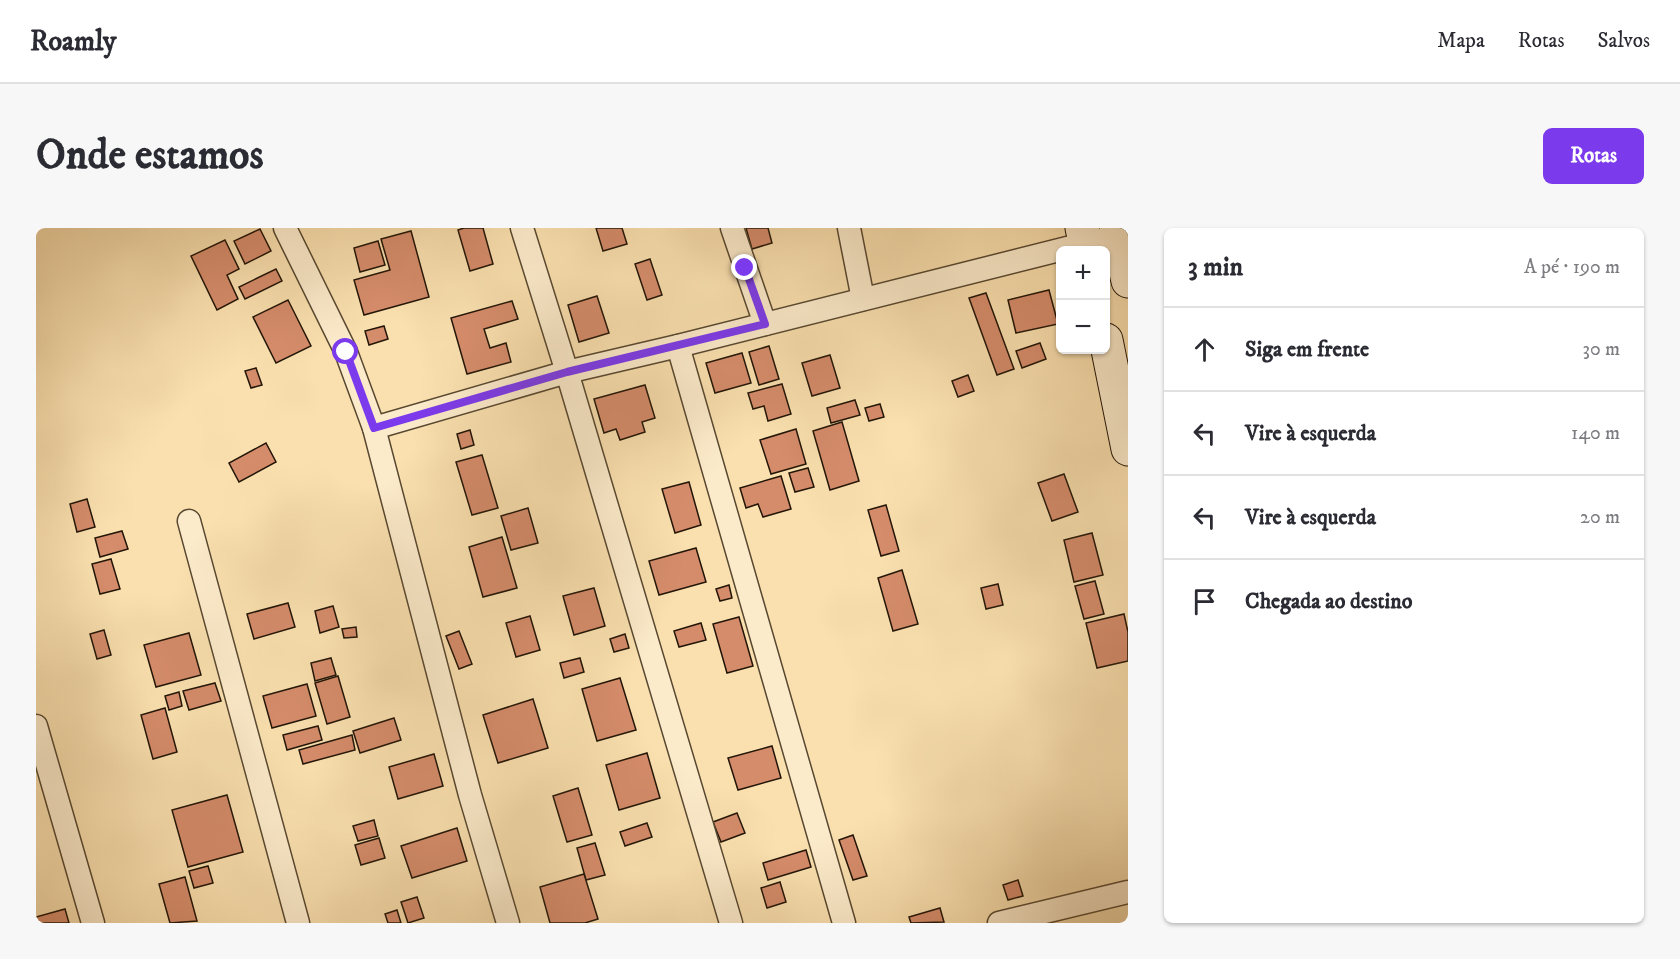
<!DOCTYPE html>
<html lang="pt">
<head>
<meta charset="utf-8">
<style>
  :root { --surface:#fff; --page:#f7f7f7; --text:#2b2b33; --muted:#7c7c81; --line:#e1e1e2; --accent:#7c3aed }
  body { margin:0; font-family:"IM FELL DW Pica",serif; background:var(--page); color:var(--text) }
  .controls { position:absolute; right:18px; top:18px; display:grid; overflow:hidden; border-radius:9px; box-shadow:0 2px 4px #0004 }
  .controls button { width:54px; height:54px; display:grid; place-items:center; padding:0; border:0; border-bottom:2px solid var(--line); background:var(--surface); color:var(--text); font:30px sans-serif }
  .stop { position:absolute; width:18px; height:18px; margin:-14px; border:4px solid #7c3aed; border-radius:50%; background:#fff }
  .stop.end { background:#7c3aed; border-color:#fff; box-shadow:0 2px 6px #0008 }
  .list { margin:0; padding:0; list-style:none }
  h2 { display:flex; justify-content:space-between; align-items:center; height:78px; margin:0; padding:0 24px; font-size:26px }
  h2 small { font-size:20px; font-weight:400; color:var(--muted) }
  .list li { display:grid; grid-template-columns:39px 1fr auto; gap:18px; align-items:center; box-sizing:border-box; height:84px; padding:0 24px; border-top:2px solid var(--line) }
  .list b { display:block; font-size:22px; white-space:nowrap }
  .list em { font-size:20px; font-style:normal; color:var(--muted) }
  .icon { flex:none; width:33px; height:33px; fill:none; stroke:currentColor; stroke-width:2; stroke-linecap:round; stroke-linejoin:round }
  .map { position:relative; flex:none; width:1092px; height:695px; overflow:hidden; border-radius:9px }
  header { display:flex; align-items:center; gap:36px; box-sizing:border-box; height:84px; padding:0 30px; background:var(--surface); border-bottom:2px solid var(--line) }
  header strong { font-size:28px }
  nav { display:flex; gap:33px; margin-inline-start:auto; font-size:21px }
  .intro { display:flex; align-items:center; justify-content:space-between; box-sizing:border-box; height:144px; padding:0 36px }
  h1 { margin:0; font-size:42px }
  .button { padding:15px 27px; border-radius:9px; background:var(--accent); color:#fff; font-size:21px; font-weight:700 }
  main { display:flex; gap:36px; padding:0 36px }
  aside { flex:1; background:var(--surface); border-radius:9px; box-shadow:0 2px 4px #0004 }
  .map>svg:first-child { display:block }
</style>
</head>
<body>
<header>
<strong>Roamly</strong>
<nav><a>Mapa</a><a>Rotas</a><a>Salvos</a></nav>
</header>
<div class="intro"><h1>Onde estamos</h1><a class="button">Rotas</a></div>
<main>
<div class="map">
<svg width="1092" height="695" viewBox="0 0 1092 695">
  <rect width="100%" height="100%" fill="#fae0af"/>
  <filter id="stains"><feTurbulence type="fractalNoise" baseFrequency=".00333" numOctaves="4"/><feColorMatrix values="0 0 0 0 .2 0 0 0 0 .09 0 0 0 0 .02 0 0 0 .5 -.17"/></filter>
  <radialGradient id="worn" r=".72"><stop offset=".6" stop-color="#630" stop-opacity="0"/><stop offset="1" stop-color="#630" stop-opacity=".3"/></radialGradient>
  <!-- building -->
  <g fill="#d58c6b" stroke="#221507" stroke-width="1.5">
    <path d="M428,0H447L457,36L434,43L422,2Z"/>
    <path d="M560,0H586L591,16L567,23Z"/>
    <path d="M710,0H732L736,15L716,21Z"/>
    <path d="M224,1L235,23L209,36L198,13Z"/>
    <path d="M375,3L393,69L328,87L318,52L354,42L345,11Z"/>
    <path d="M189,12L203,41L191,47L202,71L181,82L155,28Z"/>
    <path d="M342,13L349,37L324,44L318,20Z"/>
    <path d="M614,31L626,67L611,72L599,36Z"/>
    <path d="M240,41L246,53L209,71L203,59Z"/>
    <path d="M1013,62L1022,96L980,105L972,72Z"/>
    <path d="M950,65L978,141L961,147L933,70Z"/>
    <path d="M561,68L573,105L543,114L532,77Z"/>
    <path d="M252,72L275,118L240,135L217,89Z"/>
    <path d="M476,73L482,91L448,101L454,120L470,115L475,134L431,146L415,90Z"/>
    <path d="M348,98L352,111L333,117L329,103Z"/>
    <path d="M1004,115L1010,131L986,140L980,123Z"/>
    <path d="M733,118L743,151L723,157L713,124Z"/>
    <path d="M706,125L715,155L679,165L670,135Z"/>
    <path d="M794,127L804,160L776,168L766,135Z"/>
    <path d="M220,140L226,157L215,160L209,143Z"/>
    <path d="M932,147L938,163L922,169L916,153Z"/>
    <path d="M746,156L755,186L732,193L728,178L717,181L712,165Z"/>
    <path d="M609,157L619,190L606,194L609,204L584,212L580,201L568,205L558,171Z"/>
    <path d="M819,172L824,187L795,195L791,180Z"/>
    <path d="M844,176L848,189L833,193L829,180Z"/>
    <path d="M806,194L823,253L794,262L777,203Z"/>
    <path d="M760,201L770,236L735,246L724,212Z"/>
    <path d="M434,202L438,217L425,221L421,206Z"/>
    <path d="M230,215L240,234L203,254L193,235Z"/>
    <path d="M446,227L462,280L436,287L420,234Z"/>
    <path d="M772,240L778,259L759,264L753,245Z"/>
    <path d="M1028,246L1042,284L1016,293L1002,255Z"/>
    <path d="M745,248L755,281L727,289L722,276L710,280L704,260Z"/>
    <path d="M653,254L665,297L639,305L626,261Z"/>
    <path d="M51,271L59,299L41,304L34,276Z"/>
    <path d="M850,277L863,323L845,328L832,282Z"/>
    <path d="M492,280L502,315L475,322L465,288Z"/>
    <path d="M86,303L92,321L64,329L59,310Z"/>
    <path d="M1056,305L1067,347L1038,354L1028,312Z"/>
    <path d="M466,309L481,360L447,369L433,319Z"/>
    <path d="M660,320L670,354L623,367L613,333Z"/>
    <path d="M75,331L84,361L64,366L56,336Z"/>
    <path d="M866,342L882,396L857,403L842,350Z"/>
    <path d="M1059,353L1068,386L1048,391L1039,358Z"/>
    <path d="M962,356L967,377L950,381L945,360Z"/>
    <path d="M693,357L696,370L684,373L680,361Z"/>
    <path d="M558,360L569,398L538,407L527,368Z"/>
    <path d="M252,375L259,399L218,411L211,386Z"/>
    <path d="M297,378L303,399L284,405L279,383Z"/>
    <path d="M1088,386L1092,404V433L1061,440L1050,395Z"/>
    <path d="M494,388L504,422L480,429L470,395Z"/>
    <path d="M703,389L717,438L691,445L677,396Z"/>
    <path d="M665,395L670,412L643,419L638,403Z"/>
    <path d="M320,399L321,409L308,410L306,401Z"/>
    <path d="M68,402L75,427L61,431L54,406Z"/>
    <path d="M423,403L436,436L423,441L410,408Z"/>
    <path d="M153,405L165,447L120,459L108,417Z"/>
    <path d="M589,406L593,420L578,424L574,411Z"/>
    <path d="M295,430L300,447L279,453L275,435Z"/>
    <path d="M544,430L548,444L528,450L524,435Z"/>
    <path d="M302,448L314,489L291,496L279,455Z"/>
    <path d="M584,450L600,502L561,513L546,461Z"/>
    <path d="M179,455L185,473L153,482L147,463Z"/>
    <path d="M271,456L280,488L236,500L227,468Z"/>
    <path d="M143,464L146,478L133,482L129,468Z"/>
    <path d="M497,471L512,520L462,535L447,487Z"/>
    <path d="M129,480L141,524L117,531L105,487Z"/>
    <path d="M358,490L365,512L324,525L317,503Z"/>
    <path d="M282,498L286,512L251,522L247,507Z"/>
    <path d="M316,507L319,522L267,536L263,522Z"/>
    <path d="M736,518L745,550L702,562L692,530Z"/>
    <path d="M611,525L624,570L583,582L570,537Z"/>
    <path d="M398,526L407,558L362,571L353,539Z"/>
    <path d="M542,560L556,607L531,614L517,568Z"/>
    <path d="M191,567L207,624L152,639L136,582Z"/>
    <path d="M701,585L709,605L685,614L677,594Z"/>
    <path d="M338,592L342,608L322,613L317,598Z"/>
    <path d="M611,595L616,609L589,618L584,604Z"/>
    <path d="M421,600L431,633L376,650L365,618Z"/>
    <path d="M817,607L831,648L817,652L803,612Z"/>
    <path d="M343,610L349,630L325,637L319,617Z"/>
    <path d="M559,615L569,647L550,652L541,620Z"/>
    <path d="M770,622L775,639L732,652L727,635Z"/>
    <path d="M172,638L177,655L158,660L153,643Z"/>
    <path d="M548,646L562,691L549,695H514L504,659Z"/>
    <path d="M149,649L161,693L134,695L123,656Z"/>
    <path d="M982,652L987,668L972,672L967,657Z"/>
    <path d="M744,654L750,674L731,680L725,660Z"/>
    <path d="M381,669L388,690L372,695L365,674Z"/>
    <path d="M904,680L908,694L875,695L873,689Z"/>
    <path d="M29,681L33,695H0V689Z"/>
    <path d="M361,682L365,695H352L349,686Z"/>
  </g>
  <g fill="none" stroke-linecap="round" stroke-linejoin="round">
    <!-- street casing -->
    <g stroke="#584831" stroke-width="25">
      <g id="street">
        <path d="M249,0L310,124L338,200L434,567L472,695"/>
        <path d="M486,0L531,144L695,695"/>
        <path d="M696,0L729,96"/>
        <path d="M813,0L827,71"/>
        <path d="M642,118L808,695"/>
        <path d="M338,200L531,144L642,118L1063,12"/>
        <path d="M153,293L262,695"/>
        <path d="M0,498L57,695"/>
        <path d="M963,695L1092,664"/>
      </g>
    </g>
    <!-- secondary casing -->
    <g stroke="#221507" stroke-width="35">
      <g id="secondary">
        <path d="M1046,0L1051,22"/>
        <path d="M1080,0L1092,53"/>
        <path d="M1070,112L1092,221"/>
      </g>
    </g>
    <!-- street -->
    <use href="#street" stroke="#fcebcb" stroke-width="22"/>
    <!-- secondary -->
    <use href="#secondary" stroke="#fcebcb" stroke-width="33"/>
  </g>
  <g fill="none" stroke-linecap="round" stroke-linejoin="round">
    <!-- route -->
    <path stroke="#7c3aed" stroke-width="8" d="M310,124L338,200L531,144L729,96L709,40"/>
  </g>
  <rect width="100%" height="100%" filter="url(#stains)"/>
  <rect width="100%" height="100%" fill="url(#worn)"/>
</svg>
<div class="controls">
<button>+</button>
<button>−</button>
</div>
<div class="stop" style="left:310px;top:124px"></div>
<div class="stop end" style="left:709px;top:40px"></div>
</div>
<aside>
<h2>3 min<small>A pé · 190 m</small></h2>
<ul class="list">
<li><svg class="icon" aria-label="ahead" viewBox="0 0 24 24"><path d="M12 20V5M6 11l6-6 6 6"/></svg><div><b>Siga em frente</b></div><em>30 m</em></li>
<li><svg class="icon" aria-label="left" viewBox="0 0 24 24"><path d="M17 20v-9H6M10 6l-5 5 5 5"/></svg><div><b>Vire à esquerda</b></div><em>140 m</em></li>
<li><svg class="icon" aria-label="left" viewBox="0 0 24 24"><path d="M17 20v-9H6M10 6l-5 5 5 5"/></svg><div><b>Vire à esquerda</b></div><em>20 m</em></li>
<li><svg class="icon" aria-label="arrive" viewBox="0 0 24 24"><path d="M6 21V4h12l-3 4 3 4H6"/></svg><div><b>Chegada ao destino</b></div></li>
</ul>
</aside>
</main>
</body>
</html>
